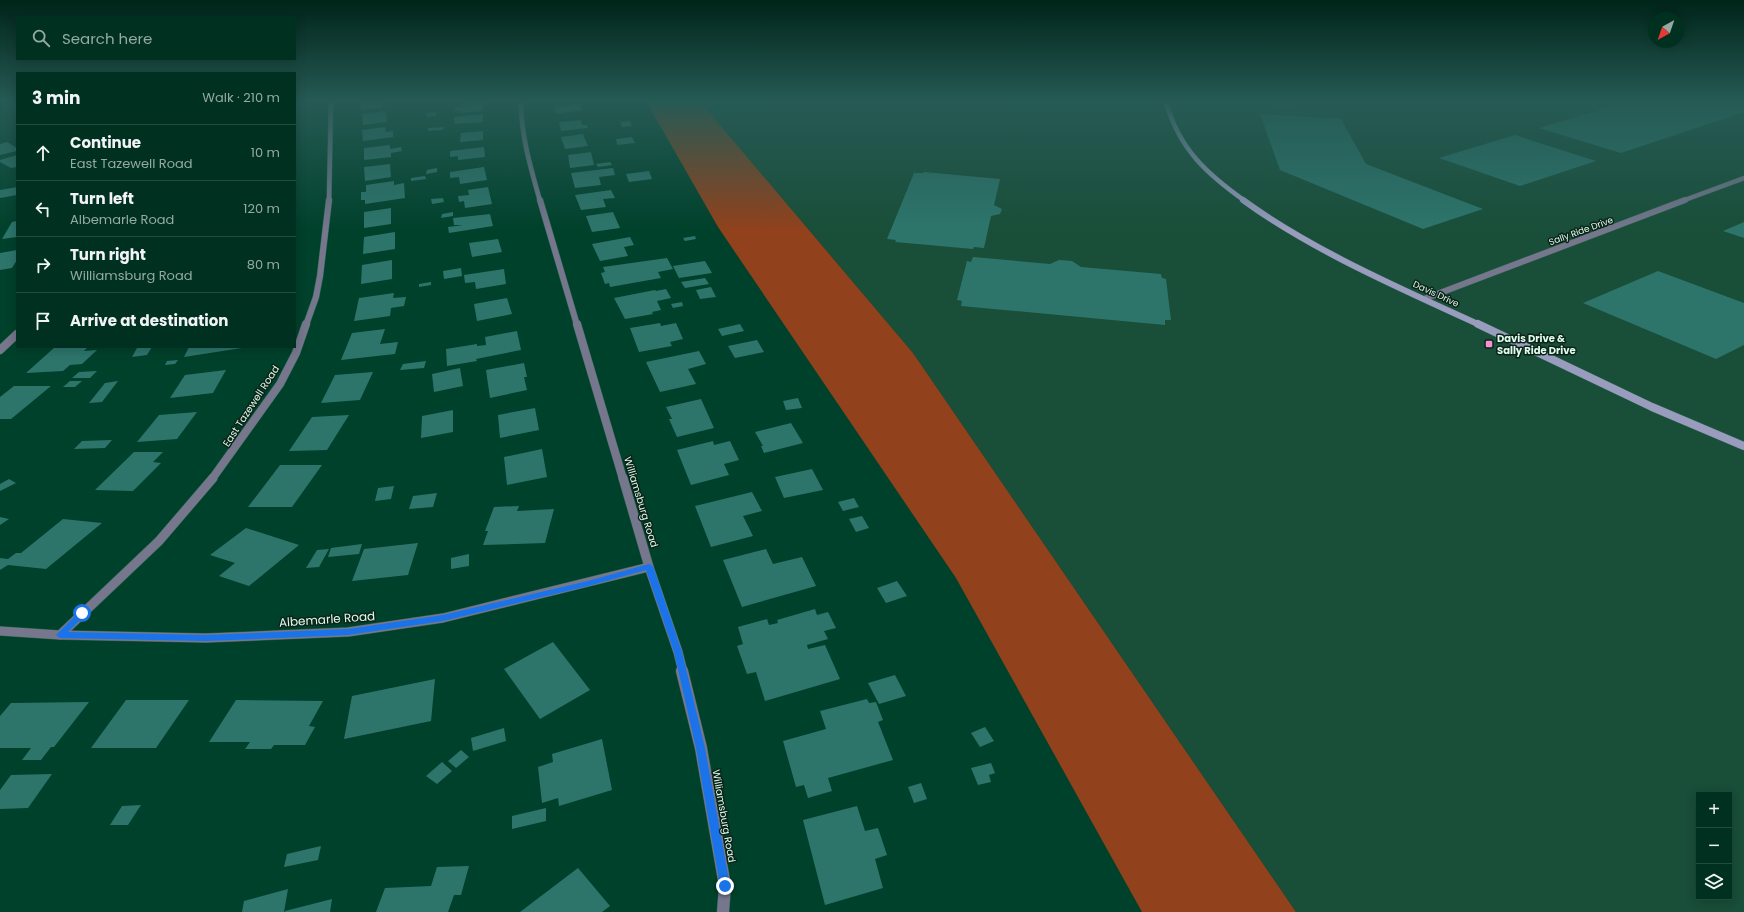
<!DOCTYPE html>
<html lang="en">
<head>
<meta charset="utf-8">
<style>
  :root { --surface:#003120; --page:#0e3d2d; --text:#f1f3f6; --muted:#95a9a5; --line:#224c3e }
  body { margin:0; font-family:Poppins,sans-serif; background:var(--page); color:var(--text) }
  .controls { position:absolute; right:12px; bottom:12px; display:grid; overflow:hidden; border-radius:0px; box-shadow:0 2px 10px #0003 }
  .controls button { width:36px; height:36px; display:grid; place-items:center; padding:0; border:0; border-bottom:1px solid var(--line); background:var(--surface); color:var(--text); font:20px sans-serif }
  .compass { position:absolute; left:1648px; top:12px; width:36px; height:36px; border-radius:50%; background:var(--surface); box-shadow:0 2px 10px #0003; rotate:220deg }
  .stop { position:absolute; width:12px; height:12px; margin:-9px; border:3px solid #1a73e8; border-radius:50%; background:#fff }
  .stop.end { background:#1a73e8; border-color:#fff; box-shadow:0 1px 4px #0008 }
  .list { margin:0; padding:0; list-style:none }
  h2 { display:flex; justify-content:space-between; align-items:center; height:52px; margin:0; padding:0 16px; font-size:17px }
  h2 small { font-size:13px; font-weight:400; color:var(--muted) }
  .list li { display:grid; grid-template-columns:26px 1fr auto; gap:12px; align-items:center; box-sizing:border-box; height:56px; padding:0 16px; border-top:1px solid var(--line) }
  .list b { display:block; font-size:15px; white-space:nowrap }
  .list p { margin:0; font-size:13px; white-space:nowrap; color:var(--muted) }
  .list em { font-size:13px; font-style:normal; color:var(--muted) }
  .icon { flex:none; width:22px; height:22px; fill:none; stroke:currentColor; stroke-width:2; stroke-linecap:round; stroke-linejoin:round }
  .map { position:relative; flex:none; width:1744px; height:912px; overflow:hidden }
  .search { position:absolute; background:var(--surface); box-shadow:0 2px 10px #0003; left:16px; top:16px; width:280px; height:44px; display:flex; align-items:center; gap:10px; box-sizing:border-box; padding:0 14px; border-radius:0px; color:var(--muted); font-size:15px }
  .panel { position:absolute; background:var(--surface); box-shadow:0 2px 10px #0003; left:16px; top:72px; width:280px; height:276px; border-radius:0px }
  .map>svg:first-child { display:block }
</style>
</head>
<body>
<div class="map">
<svg width="1744" height="912" viewBox="0 0 1744 912">
  <rect width="100%" height="100%" fill="#00412b"/>
  <!-- built -->
  <path fill="#194e39" fill-rule="evenodd" d="M703,102H1744V912H1296L913,353L709,112ZM1699,795H1729V897H1699Z"/>
  <!-- green -->
  <path fill="#91411c" d="M648,102H703L709,112L913,353L1296,912H1142L956,578L718,227L650,108Z"/>
  <!-- building -->
  <g fill="#2d756b">
    <path d="M360,102H382V107L361,110Z"/>
    <path d="M483,102V111L460,113V111H454L455,107L461,106V103Z"/>
    <path d="M1252,102H1295L1297,106L1252,103Z"/>
    <path d="M1626,102H1716L1722,104L1727,102L1744,107V112L1621,153L1539,128Z"/>
    <path d="M580,104L582,110L556,114L554,107Z"/>
    <path d="M386,111L387,122L363,125L362,114Z"/>
    <path d="M436,112V116L427,117L426,113Z"/>
    <path d="M483,114V122L454,124L455,121L462,120L454,121V117Z"/>
    <path d="M1260,114L1341,119L1366,164L1483,209L1423,229L1280,170Z"/>
    <path d="M581,120L582,125H587L588,128L561,131L559,122Z"/>
    <path d="M630,121L632,126L622,127L620,122Z"/>
    <path d="M385,127L386,132L393,131V137L363,141L362,130Z"/>
    <path d="M444,127L443,130L428,131V128Z"/>
    <path d="M483,131V140L460,142L461,133Z"/>
    <path d="M583,134L588,146L565,149L561,137Z"/>
    <path d="M1515,135L1596,161L1520,186L1439,158Z"/>
    <path d="M632,137L635,143L617,145L616,139Z"/>
    <path d="M7,142L17,148V151L0,155V144Z"/>
    <path d="M390,145V149L401,147L402,151L391,153V157L364,160V148Z"/>
    <path d="M484,147L485,157L458,160V156L450,157V151Z"/>
    <path d="M591,152L594,165L570,168L568,155Z"/>
    <path d="M17,155V167L11,168L0,162V160Z"/>
    <path d="M610,162L612,165L598,167L596,164Z"/>
    <path d="M390,164L391,177L365,181L364,167Z"/>
    <path d="M484,167L487,180L460,184L459,177L450,178V172Z"/>
    <path d="M437,168V172L426,174L427,170Z"/>
    <path d="M613,168L615,175L599,177L601,185L575,188L571,173Z"/>
    <path d="M649,171L652,179L629,182L626,174Z"/>
    <path d="M924,172L1000,179L994,205L1002,209L1000,214L991,216L984,248L974,247L973,249L895,242L896,240L887,239L914,173H923Z"/>
    <path d="M425,176L426,179L411,181V178Z"/>
    <path d="M394,181V185L404,183L405,198L365,204V200H361V192H366V185Z"/>
    <path d="M17,187V195L0,198V190Z"/>
    <path d="M488,187L492,204L465,208L464,201L459,202L458,196L469,195L468,190Z"/>
    <path d="M611,190L615,198L603,199L606,207L581,210L575,195Z"/>
    <path d="M443,198L444,202L432,204L431,199Z"/>
    <path d="M391,208V224L364,228V212Z"/>
    <path d="M453,212V216L441,218L442,214Z"/>
    <path d="M613,212L620,228L592,232L586,216Z"/>
    <path d="M490,214L493,226L449,233L448,227L463,225H454L453,218Z"/>
    <path d="M17,221V237L2,239L12,222Z"/>
    <path d="M1744,222V238L1723,231Z"/>
    <path d="M395,232V249L363,254L364,237Z"/>
    <path d="M695,236L696,239L685,241L683,238Z"/>
    <path d="M630,237L634,245L624,247L628,256L600,261L592,244Z"/>
    <path d="M498,239L502,252L472,257L469,243Z"/>
    <path d="M17,250V260L12,268L0,270V253Z"/>
    <path d="M973,257L1050,264L1059,260L1072,261L1081,267L1161,274L1162,278L1166,279L1171,320H1165V325L961,306L962,301L957,300L967,261L971,262Z"/>
    <path d="M667,258L673,269L658,272L661,278L610,287L609,283L605,284L601,273L605,272L603,267Z"/>
    <path d="M392,260V279L361,284L362,265Z"/>
    <path d="M705,261L712,273L679,278L673,266Z"/>
    <path d="M461,268L462,276L444,279L443,271Z"/>
    <path d="M504,269L506,284L476,289L475,282L465,283L464,275Z"/>
    <path d="M1658,271L1744,303V345L1716,359L1583,303Z"/>
    <path d="M705,278L709,284L685,288L681,282Z"/>
    <path d="M431,282V285L419,287V284Z"/>
    <path d="M711,287L716,297L700,299L696,290Z"/>
    <path d="M666,289L671,298L657,301L661,310L652,312L653,314L625,319L614,298L655,290L656,291Z"/>
    <path d="M394,293L393,298L406,297L404,306L391,308L390,316L354,321L359,298Z"/>
    <path d="M507,298L512,314L477,321L474,304Z"/>
    <path d="M682,302L683,306L673,308L671,304Z"/>
    <path d="M660,323L661,326L676,323L683,339L670,342L672,346L639,352L630,328Z"/>
    <path d="M740,324L744,331L722,336L718,329Z"/>
    <path d="M385,329L380,344L398,342L395,354L341,360L352,333Z"/>
    <path d="M517,331L521,350L476,359L477,361L447,366L446,349L477,344V346L486,345L485,337Z"/>
    <path d="M757,340L764,352L735,358L728,346Z"/>
    <path d="M55,347H88L84,351L97,350L82,364L70,365L63,371L26,373Z"/>
    <path d="M152,347L147,355L132,357L137,348Z"/>
    <path d="M189,347H242V348L184,357Z"/>
    <path d="M699,351L706,364L688,369L696,384L660,392L646,362Z"/>
    <path d="M178,360L175,364L165,365L167,361Z"/>
    <path d="M426,361L424,368L400,370L403,364Z"/>
    <path d="M524,363L527,377H524L527,390L490,398L486,370Z"/>
    <path d="M460,368L463,386L434,392L432,374Z"/>
    <path d="M226,370L213,393L170,398L185,375Z"/>
    <path d="M97,371L90,378H72L79,372Z"/>
    <path d="M373,372L360,400L321,403L335,375Z"/>
    <path d="M70,381H82L75,387H63Z"/>
    <path d="M118,381L102,402L89,403L105,383Z"/>
    <path d="M14,386H51L11,419H0V397Z"/>
    <path d="M798,398L802,408L786,410L783,401Z"/>
    <path d="M701,399L714,428L677,437L669,419H672L666,407Z"/>
    <path d="M535,408L539,430L500,438L498,415Z"/>
    <path d="M453,410V432L421,438L422,416Z"/>
    <path d="M197,412L177,439L137,442L159,415Z"/>
    <path d="M349,415L327,450L289,451L312,417Z"/>
    <path d="M791,423L803,443L764,453L761,446H763L755,432Z"/>
    <path d="M112,440L105,448L74,449L82,441Z"/>
    <path d="M713,441L714,445L730,441L739,460L724,464L729,475L691,485L677,450Z"/>
    <path d="M542,449L547,477L507,485L504,457Z"/>
    <path d="M134,452H163L153,462L161,463L133,491L95,490Z"/>
    <path d="M280,465H322L292,507H248Z"/>
    <path d="M812,469L823,490L784,498L775,477Z"/>
    <path d="M9,479L16,483L0,491V484Z"/>
    <path d="M394,486L391,499L375,501L378,488Z"/>
    <path d="M752,492L762,511L743,516L753,536L711,547L695,506Z"/>
    <path d="M437,493L433,507L409,509L413,496Z"/>
    <path d="M854,498L859,507L843,511L838,502Z"/>
    <path d="M519,506L517,511L554,509L545,543L483,545L488,531H485L494,507Z"/>
    <path d="M862,516L869,528L856,532L849,519Z"/>
    <path d="M0,517L9,519L0,525Z"/>
    <path d="M63,519L102,523L46,569L8,565L0,570V558L8,559L16,553H21Z"/>
    <path d="M246,528L299,545L249,586L219,576L235,563L210,555Z"/>
    <path d="M418,543L408,575L352,581L364,549Z"/>
    <path d="M362,544L359,554L328,557L331,548Z"/>
    <path d="M329,549L319,567L306,568L317,550Z"/>
    <path d="M766,549L773,564L802,557L816,586L742,607L723,560Z"/>
    <path d="M469,554V566L451,569V558Z"/>
    <path d="M897,581L907,596L886,603L877,588Z"/>
    <path d="M815,609L817,615L828,612L836,628L824,631L828,639L807,645L808,649L825,645L840,679L765,701L756,672L747,674L737,646L743,644L738,627L767,619L769,625L778,623L777,620Z"/>
    <path d="M553,642L590,690L540,719L504,669Z"/>
    <path d="M895,675L906,696L879,704L868,683Z"/>
    <path d="M435,679L431,721L344,739L352,696Z"/>
    <path d="M867,699L869,703L876,702L883,720L878,722L893,760L828,778L832,791L808,798L804,785L796,787L783,741L826,729L820,711Z"/>
    <path d="M126,700H189L156,748H91Z"/>
    <path d="M236,700L323,701L309,726L315,727L305,745H274L271,749H245L250,742H209Z"/>
    <path d="M89,702L54,747H51L41,760H22L31,748H0V716L11,703Z"/>
    <path d="M985,727L994,741L980,747L971,733Z"/>
    <path d="M504,728L506,741L473,751L471,738Z"/>
    <path d="M602,739L612,790L559,806L558,798L542,803L538,767L553,762L552,754Z"/>
    <path d="M461,750L469,757L456,768L448,761Z"/>
    <path d="M442,762L452,771L437,784L426,776Z"/>
    <path d="M991,763L995,773L989,775L991,782L978,785L971,768Z"/>
    <path d="M52,774L28,808L0,809V790L11,775Z"/>
    <path d="M921,783L927,799L914,803L908,787Z"/>
    <path d="M141,805L128,825H110L122,806Z"/>
    <path d="M857,806L865,831L878,828L887,855L875,859L883,888L825,905L803,820Z"/>
    <path d="M546,808V821L512,829V816Z"/>
    <path d="M321,846L318,860L284,867L287,854Z"/>
    <path d="M469,866L461,895H454L448,912H376L385,888L431,886L437,867Z"/>
    <path d="M578,868L610,906L602,912H520Z"/>
    <path d="M288,889L284,912H242L244,901Z"/>
    <path d="M332,899L330,912H285V911Z"/>
  </g>
  <g fill="none" stroke-linecap="round" stroke-linejoin="round">
    <!-- street-far4 casing -->
    <g stroke="#245f4a" stroke-width="5.5">
      <g id="street-far4">
        <path d="M521,102C521,136 531,169 540,201"/>
        <path d="M329,201L331,102"/>
        <path d="M1682,201L1744,178"/>
      </g>
    </g>
    <!-- street-far3 casing -->
    <g stroke="#245f4a" stroke-width="7">
      <g id="street-far3">
        <path d="M540,200L577,325"/>
        <path d="M1424,299L1685,200"/>
        <path d="M306,325L316,297L320,276L329,200"/>
      </g>
    </g>
    <!-- street-far2 casing -->
    <g stroke="#245f4a" stroke-width="9">
      <g id="street-far2">
        <path d="M577,324L623,479"/>
        <path d="M0,350L17,334"/>
        <path d="M212,479L280,384L296,353L306,324"/>
      </g>
    </g>
    <!-- street-far1 casing -->
    <g stroke="#245f4a" stroke-width="10">
      <g id="street-far1">
        <path d="M623,478L649,567L678,652L683,672"/>
        <path d="M0,631L60,635L206,638L348,632L443,618L649,567"/>
        <path d="M60,635L159,541L213,478"/>
      </g>
    </g>
    <!-- street casing -->
    <g stroke="#245f4a" stroke-width="13">
      <path id="street" d="M682,671L701,748L725,886L723,912"/>
    </g>
    <!-- secondary-far2 casing -->
    <g stroke="#245f4a" stroke-width="5.5">
      <path id="secondary-far2" d="M1166,102C1179,149 1207,174 1245,201"/>
    </g>
    <!-- secondary-far1 casing -->
    <g stroke="#245f4a" stroke-width="7">
      <path id="secondary-far1" d="M1243,200C1313,251 1402,289 1480,325"/>
    </g>
    <!-- secondary casing -->
    <g stroke="#245f4a" stroke-width="9">
      <path id="secondary" d="M1478,324L1652,407L1744,446"/>
    </g>
    <!-- street-far4 -->
    <use href="#street-far4" stroke="#76778d" stroke-width="4.5"/>
    <!-- street-far3 -->
    <use href="#street-far3" stroke="#76778d" stroke-width="6"/>
    <!-- street-far2 -->
    <use href="#street-far2" stroke="#76778d" stroke-width="8"/>
    <!-- street-far1 -->
    <use href="#street-far1" stroke="#76778d" stroke-width="9"/>
    <!-- street -->
    <use href="#street" stroke="#76778d" stroke-width="12"/>
    <!-- secondary-far2 -->
    <use href="#secondary-far2" stroke="#9a9cbe" stroke-width="4.5"/>
    <!-- secondary-far1 -->
    <use href="#secondary-far1" stroke="#9a9cbe" stroke-width="6"/>
    <!-- secondary -->
    <use href="#secondary" stroke="#9a9cbe" stroke-width="8"/>
  </g>
  <!-- sky -->
  <linearGradient id="sky" x2="0" y2="1"><stop stop-color="#002418"/><stop offset="0.44" stop-color="#265a55"/><stop offset="1" stop-color="#265a55" stop-opacity="0"/></linearGradient>
  <rect width="1744" height="230" fill="url(#sky)"/>
  <!-- route -->
  <path fill="#1a73e8" d="M649,564L653,566L682,652L705,748L730,886L729,890L725,891L721,890L720,886L696,748L674,652L646,570L588,586L443,621L348,635L206,641L60,638L56,635L80,611H85V615L68,632L206,635L348,629L443,615L588,581Z"/>
  <!-- markers -->
  <rect fill="#f690d0" stroke="#0b2318" stroke-width="1.5" x="1485" y="340" width="8" height="8" rx="2"/>
  <g text-anchor="middle" dominant-baseline="central" stroke-width="3" stroke-linejoin="round" paint-order="stroke">
    <!-- far-street labels -->
    <g font-size="9" fill="#defbec" stroke="#0b2318">
      <text transform="translate(1581 231) rotate(-20)">Sally Ride Drive</text>
      <text transform="translate(1436 294) rotate(25)">Davis Drive</text>
    </g>
    <!-- poi labels -->
    <g font-size="10" font-weight="bold" fill="#defbec" stroke="#0b2318" text-anchor="start">
      <text x="1497" y="338">Davis Drive &amp;<tspan x="1497" dy="12">Sally Ride Drive</tspan></text>
    </g>
    <!-- street labels -->
    <g font-size="10" fill="#defbec" stroke="#0b2318">
      <text transform="translate(251 406) rotate(-57)">East Tazewell Road</text>
      <text transform="translate(641 502) rotate(73)">Williamsburg Road</text>
      <text transform="translate(724 816) rotate(80)">Williamsburg Road</text>
    </g>
    <!-- near-street labels -->
    <g font-size="12" fill="#defbec" stroke="#0b2318">
      <text transform="translate(327 619) rotate(-4)">Albemarle Road</text>
    </g>
  </g>
</svg>
<div class="controls">
<button>+</button>
<button>−</button>
<button><svg class="icon" aria-label="layers" viewBox="0 0 24 24"><path d="M12 4l9 5-9 5-9-5zM3 14l9 5 9-5"/></svg></button>
</div>
<svg class="compass" viewBox="-18 -18 36 36"><path d="M0-13l5 13h-10z" fill="#e53935"/><path d="M0 13l5-13h-10z" fill="#95a9a5"/></svg>
<div class="stop" style="left:82px;top:613px"></div>
<div class="stop end" style="left:725px;top:886px"></div>
<div class="search"><svg class="icon" aria-label="search" viewBox="0 0 24 24"><circle cx="10" cy="10" r="6"/><path d="M15 15l6 6"/></svg>Search here</div>
<section class="panel">
<h2>3 min<small>Walk · 210 m</small></h2>
<ul class="list">
<li><svg class="icon" aria-label="ahead" viewBox="0 0 24 24"><path d="M12 20V5M6 11l6-6 6 6"/></svg><div><b>Continue</b><p>East Tazewell Road</p></div><em>10 m</em></li>
<li><svg class="icon" aria-label="left" viewBox="0 0 24 24"><path d="M17 20v-9H6M10 6l-5 5 5 5"/></svg><div><b>Turn left</b><p>Albemarle Road</p></div><em>120 m</em></li>
<li><svg class="icon" aria-label="right" viewBox="0 0 24 24"><path d="M7 20v-9h11M14 6l5 5-5 5"/></svg><div><b>Turn right</b><p>Williamsburg Road</p></div><em>80 m</em></li>
<li><svg class="icon" aria-label="arrive" viewBox="0 0 24 24"><path d="M6 21V4h12l-3 4 3 4H6"/></svg><div><b>Arrive at destination</b></div></li>
</ul>
</section>
</div>
</body>
</html>
